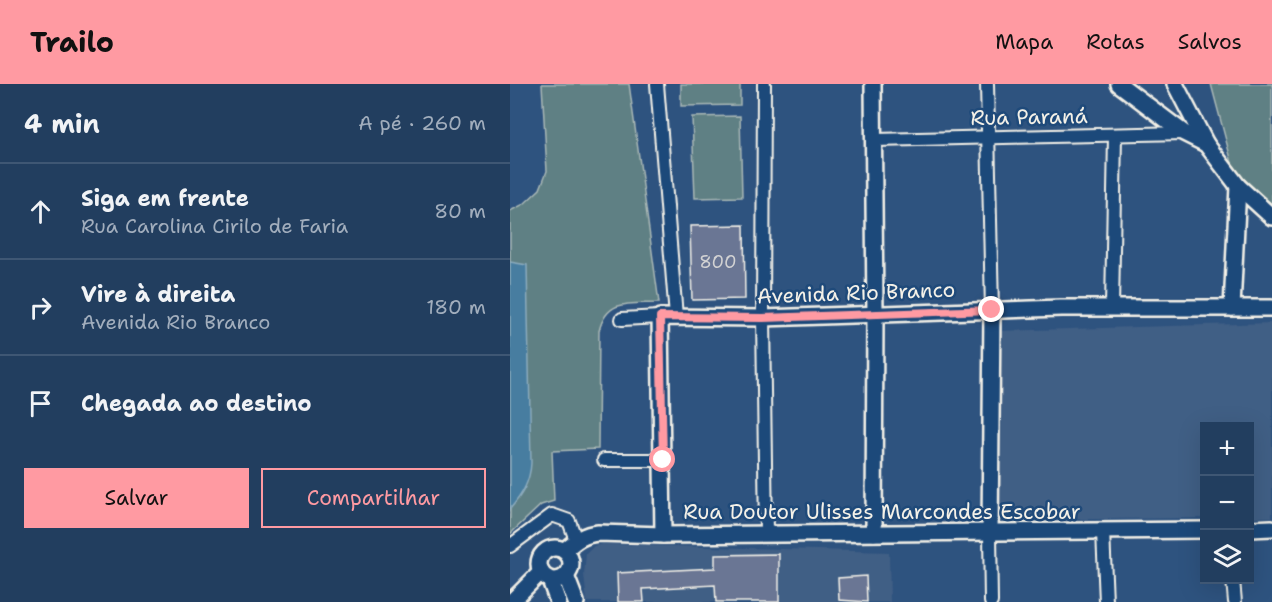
<!DOCTYPE html>
<html lang="pt">
<head>
<meta charset="utf-8">
<style>
  :root { --surface:#223e5f; --page:#2a4565; --text:#f1f3f6; --muted:#a2aebd; --line:#3f5774; --accent:#ff9aa2 }
  body { margin:0; font-family:"Shantell Sans",sans-serif; background:var(--page); color:var(--text) }
  .controls { position:absolute; right:18px; bottom:18px; display:grid; overflow:hidden; border-radius:0px; box-shadow:0 6px 24px #0002 }
  .controls button { width:54px; height:54px; display:grid; place-items:center; padding:0; border:0; border-bottom:2px solid var(--line); background:var(--surface); color:var(--text); font:30px sans-serif }
  .stop { position:absolute; width:18px; height:18px; margin:-14px; border:4px solid #ff9aa2; border-radius:50%; background:#fff }
  .stop.end { background:#ff9aa2; border-color:#fff; box-shadow:0 2px 6px #0008 }
  .list { margin:0; padding:0; list-style:none }
  h2 { display:flex; justify-content:space-between; align-items:center; height:78px; margin:0; padding:0 24px; font-size:26px }
  h2 small { font-size:20px; font-weight:400; color:var(--muted) }
  .list li { display:grid; grid-template-columns:39px 1fr auto; gap:18px; align-items:center; box-sizing:border-box; height:96px; padding:0 24px; border-top:2px solid var(--line) }
  .list b { display:block; font-size:22px; white-space:nowrap }
  .list p { margin:0; font-size:20px; white-space:nowrap; color:var(--muted) }
  .list em { font-size:20px; font-style:normal; color:var(--muted) }
  .actions { display:flex; gap:12px; padding:18px 24px }
  .actions a { flex:1; padding:14px 0; border:2px solid var(--accent); border-radius:0px; text-align:center; font-size:21px; color:var(--accent) }
  .actions .main { background:var(--accent); color:#111 }
  .icon { flex:none; width:33px; height:33px; fill:none; stroke:currentColor; stroke-width:2; stroke-linecap:round; stroke-linejoin:round }
  .map { position:relative; flex:none; width:762px; height:518px; overflow:hidden }
  header { display:flex; align-items:center; gap:36px; box-sizing:border-box; height:84px; padding:0 30px; background:var(--accent); color:#111 }
  header strong { font-size:28px }
  nav { display:flex; gap:33px; margin-inline-start:auto; font-size:21px }
  main { display:flex }
  aside { flex:1; background:var(--surface) }
  .map>svg:first-child { display:block }
</style>
</head>
<body>
<header>
<strong>Trailo</strong>
<nav><a>Mapa</a><a>Rotas</a><a>Salvos</a></nav>
</header>
<main>
<aside>
<h2>4 min<small>A pé · 260 m</small></h2>
<ul class="list">
<li><svg class="icon" aria-label="ahead" viewBox="0 0 24 24"><path d="M12 20V5M6 11l6-6 6 6"/></svg><div><b>Siga em frente</b><p>Rua Carolina Cirilo de Faria</p></div><em>80 m</em></li>
<li><svg class="icon" aria-label="right" viewBox="0 0 24 24"><path d="M7 20v-9h11M14 6l5 5-5 5"/></svg><div><b>Vire à direita</b><p>Avenida Rio Branco</p></div><em>180 m</em></li>
<li><svg class="icon" aria-label="arrive" viewBox="0 0 24 24"><path d="M6 21V4h12l-3 4 3 4H6"/></svg><div><b>Chegada ao destino</b></div></li>
</ul>
<div class="actions"><a class="main">Salvar</a><a>Compartilhar</a></div>
</aside>
<div class="map">
<svg width="762" height="518" viewBox="0 0 762 518">
  <rect width="100%" height="100%" fill="#2e537f"/>
  <filter id="ink" filterUnits="userSpaceOnUse"><feTurbulence type="fractalNoise" baseFrequency=".0167" numOctaves="2"/><feDisplacementMap in="SourceGraphic" scale="12" xChannelSelector="R" yChannelSelector="G"/><feConvolveMatrix kernelMatrix="1 2 1 2 8 2 1 2 1" color-interpolation-filters="sRGB"/></filter>
  <g filter="url(#ink)">
    <!-- built -->
    <g fill="#405e85">
      <path d="M762,239V433H740V342H694V434L488,436L489,247Z"/>
      <path d="M93,460L379,468L380,518H77L74,491L76,470L84,462Z"/>
    </g>
    <!-- green -->
    <g fill="#5f8084" stroke="#aab8b6" stroke-width="1.5">
      <path d="M32,0H119L149,219C120,220 97,214 89,247L88,365L42,367L44,417L31,421L0,450V127L14,120L30,105L37,87Z"/>
      <path d="M171,0H230V21L171,22Z"/>
      <path d="M701,0H762V122L734,97L722,79Z"/>
      <path d="M230,32L232,113L185,114L182,33Z"/>
    </g>
    <!-- water -->
    <path fill="#467da0" stroke="#8cabbd" stroke-width="1.5" d="M0,178L17,181L21,379C20,398 12,411 0,425Z"/>
    <!-- building -->
    <g fill="#6b7694" stroke="#f4f1e8" stroke-width="1.5">
      <path d="M234,141L235,215L182,216L180,142Z"/>
      <path d="M269,470V518H206L205,501L133,505L134,518H108L107,489L205,484V471Z"/>
      <path d="M356,492L357,518L329,516L328,494Z"/>
    </g>
    <g fill="none" stroke-linecap="round" stroke-linejoin="round">
      <!-- minor casing -->
      <g stroke="#f4f1e8" stroke-width="16">
        <g id="minor">
          <path d="M147,0L166,233"/>
          <path d="M254,0L253,234L256,450"/>
          <path d="M477,0L482,226"/>
          <path d="M365,56L674,49"/>
          <path d="M602,225L605,51"/>
          <path d="M112,235L150,233"/>
          <path d="M94,376H153"/>
          <path d="M593,447L596,518"/>
          <path d="M480,449L481,518"/>
          <path d="M0,462L42,431L59,437L66,456"/>
          <path d="M723,496L725,518"/>
        </g>
      </g>
      <!-- tertiary casing -->
      <g stroke="#f4f1e8" stroke-width="20">
        <g id="tertiary">
          <path d="M363,0L365,231L364,449"/>
          <path d="M609,0L674,49L696,60L728,102L762,133"/>
          <path d="M665,0L696,60"/>
          <path d="M722,224L728,102"/>
          <path d="M740,445L762,444"/>
          <path d="M480,449L482,226"/>
          <path d="M153,451L150,233L253,234L551,224H762"/>
          <circle cx="45" cy="480" r="16"/>
          <path d="M55,466C65,457 74,450 88,449L153,451L694,446"/>
          <path d="M56,492L66,518"/>
          <path d="M40,496L48,518"/>
          <path d="M1,518L31,488"/>
        </g>
      </g>
      <!-- minor -->
      <use href="#minor" stroke="#1f4a7a" stroke-width="12"/>
      <!-- tertiary -->
      <use href="#tertiary" stroke="#1f4a7a" stroke-width="15"/>
    </g>
  </g>
  <g fill="none" stroke-linecap="round" stroke-linejoin="round" filter="url(#ink)">
    <!-- route -->
    <path stroke="#ff9aa2" stroke-width="8" d="M153,376L150,233L253,234L482,226"/>
  </g>
  <g text-anchor="middle" dominant-baseline="central" stroke-width="5" stroke-linejoin="round" paint-order="stroke">
    <!-- number labels -->
    <g font-size="18" fill="#d2d2d3">
      <text x="208" y="178">800</text>
    </g>
    <!-- street labels -->
    <g font-size="21" fill="#f4f1e8" stroke="#1f4a7a">
      <text transform="translate(519 33) rotate(-1)">Rua Paraná</text>
      <text transform="translate(346 209) rotate(-2)">Avenida Rio Branco</text>
      <text x="372" y="428">Rua Doutor Ulisses Marcondes Escobar</text>
    </g>
  </g>
</svg>
<div class="controls">
<button>+</button>
<button>−</button>
<button><svg class="icon" aria-label="layers" viewBox="0 0 24 24"><path d="M12 4l9 5-9 5-9-5zM3 14l9 5 9-5"/></svg></button>
</div>
<div class="stop" style="left:153px;top:376px"></div>
<div class="stop end" style="left:482px;top:226px"></div>
</div>
</main>
</body>
</html>
